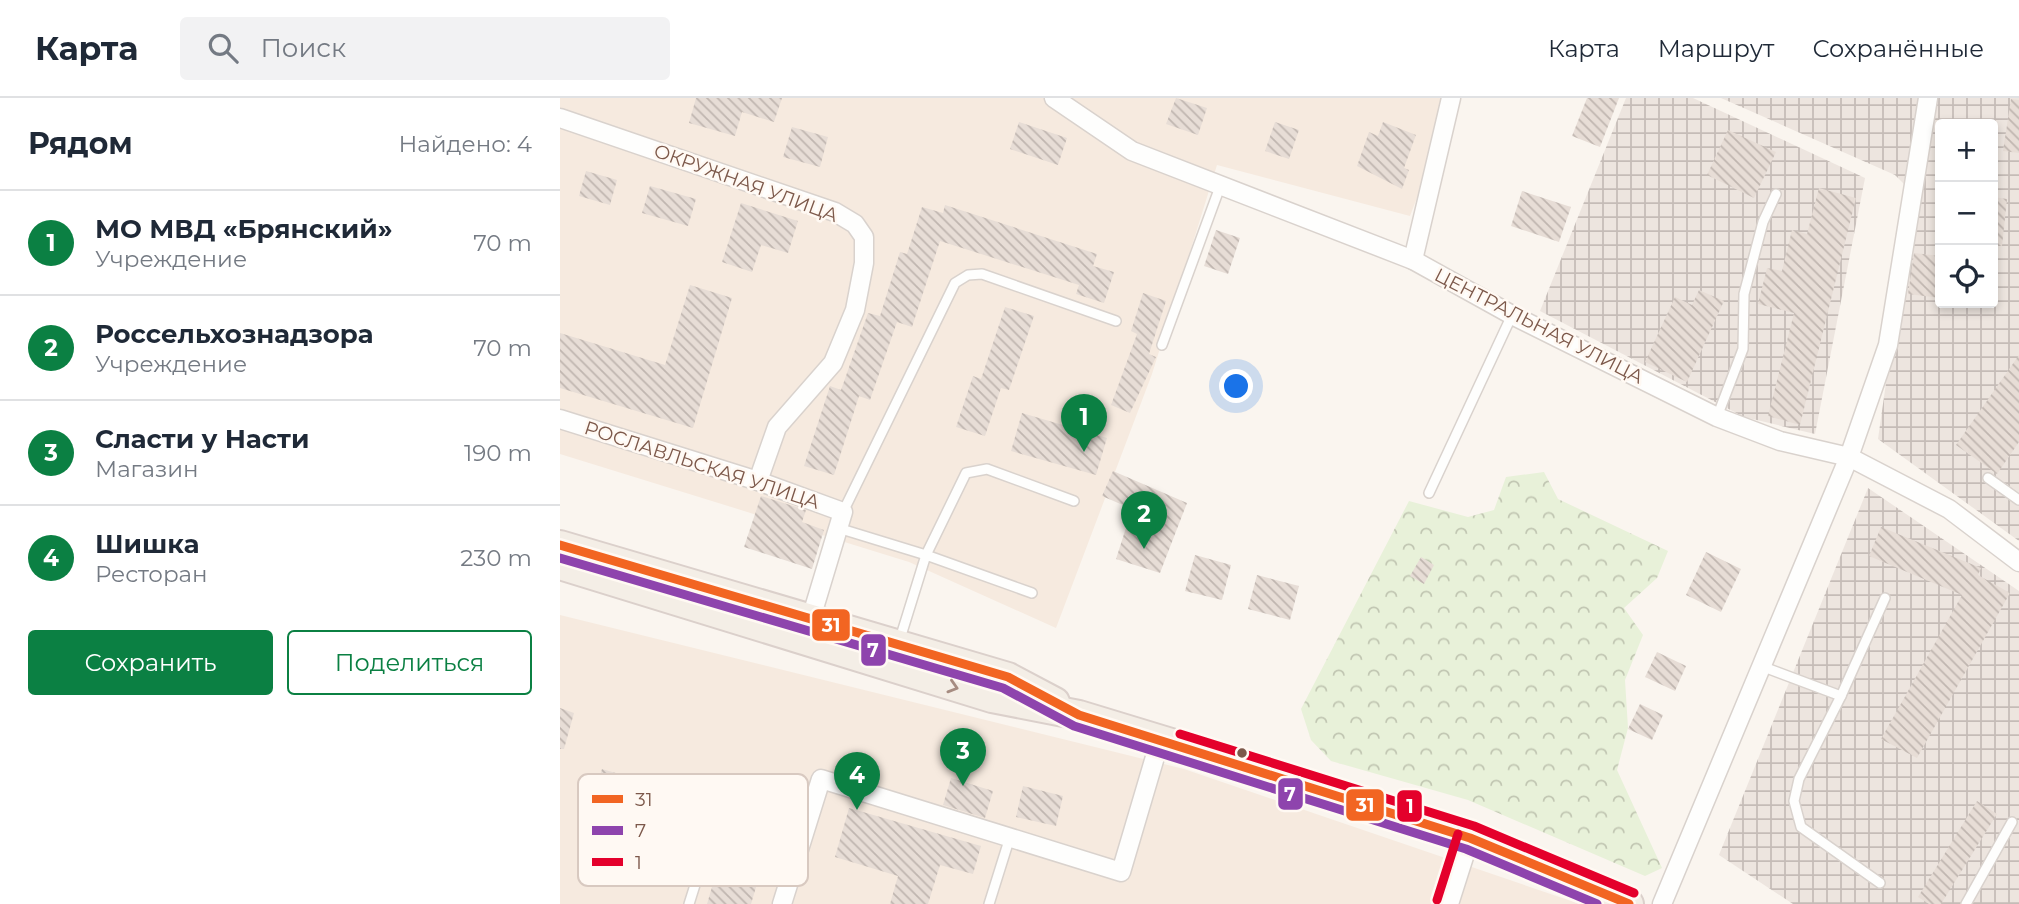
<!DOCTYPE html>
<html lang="ru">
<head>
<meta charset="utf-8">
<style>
  :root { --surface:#fff; --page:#f2f2f3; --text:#1f2937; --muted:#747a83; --line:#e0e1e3; --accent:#0b8043 }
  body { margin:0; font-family:Montserrat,sans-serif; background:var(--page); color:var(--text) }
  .controls { position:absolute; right:21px; top:21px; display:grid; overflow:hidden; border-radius:7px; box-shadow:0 4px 10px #0003 }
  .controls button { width:63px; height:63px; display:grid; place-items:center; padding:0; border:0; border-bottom:2px solid var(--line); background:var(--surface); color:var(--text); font:35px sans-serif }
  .you { position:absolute; left:677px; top:289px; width:24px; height:24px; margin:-18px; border:5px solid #fff; border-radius:50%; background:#1a73e8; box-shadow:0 0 0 10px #1a73e833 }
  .badge { display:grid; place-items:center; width:46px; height:46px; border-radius:50%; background:var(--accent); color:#fff; font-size:23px; font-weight:700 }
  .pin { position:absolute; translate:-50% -58px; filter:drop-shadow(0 2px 4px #0008) }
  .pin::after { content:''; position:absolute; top:37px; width:24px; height:21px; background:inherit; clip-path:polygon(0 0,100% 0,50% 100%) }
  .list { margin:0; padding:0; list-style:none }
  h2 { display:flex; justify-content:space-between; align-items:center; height:91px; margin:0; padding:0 28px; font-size:30px }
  h2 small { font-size:23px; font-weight:400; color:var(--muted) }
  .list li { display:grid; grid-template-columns:46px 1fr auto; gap:21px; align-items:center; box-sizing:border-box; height:105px; padding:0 28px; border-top:2px solid var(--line) }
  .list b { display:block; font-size:26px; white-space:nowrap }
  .list p { margin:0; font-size:23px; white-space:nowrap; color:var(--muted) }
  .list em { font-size:23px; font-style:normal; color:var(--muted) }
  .actions { display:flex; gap:14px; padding:21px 28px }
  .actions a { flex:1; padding:16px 0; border:2px solid var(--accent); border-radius:7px; text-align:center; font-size:24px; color:var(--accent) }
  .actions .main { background:var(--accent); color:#fff }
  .icon { flex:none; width:38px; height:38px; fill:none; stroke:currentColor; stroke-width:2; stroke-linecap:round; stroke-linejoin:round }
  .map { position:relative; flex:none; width:1459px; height:806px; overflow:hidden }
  header { display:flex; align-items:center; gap:42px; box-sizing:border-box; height:98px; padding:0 35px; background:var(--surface); border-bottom:2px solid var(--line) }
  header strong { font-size:33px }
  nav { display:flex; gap:38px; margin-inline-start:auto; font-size:24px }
  .search { width:490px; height:63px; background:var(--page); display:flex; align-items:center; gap:18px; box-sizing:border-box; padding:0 24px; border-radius:7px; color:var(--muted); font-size:26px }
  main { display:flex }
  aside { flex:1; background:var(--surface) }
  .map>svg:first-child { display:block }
</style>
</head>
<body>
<header>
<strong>Карта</strong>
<div class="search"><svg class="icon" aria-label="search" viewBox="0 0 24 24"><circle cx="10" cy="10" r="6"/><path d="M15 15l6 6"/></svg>Поиск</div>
<nav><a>Карта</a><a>Маршрут</a><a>Сохранённые</a></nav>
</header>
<main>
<aside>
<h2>Рядом<small>Найдено: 4</small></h2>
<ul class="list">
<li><span class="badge">1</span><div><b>МО МВД «Брянский»</b><p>Учреждение</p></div><em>70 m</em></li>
<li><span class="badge">2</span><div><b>Россельхознадзора</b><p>Учреждение</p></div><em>70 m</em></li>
<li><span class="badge">3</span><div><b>Сласти у Насти</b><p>Магазин</p></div><em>190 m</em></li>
<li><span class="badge">4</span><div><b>Шишка</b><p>Ресторан</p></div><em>230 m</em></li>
</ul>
<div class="actions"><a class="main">Сохранить</a><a>Поделиться</a></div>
</aside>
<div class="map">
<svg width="1459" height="806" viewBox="0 0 1459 806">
  <defs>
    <pattern id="industrial-grid" width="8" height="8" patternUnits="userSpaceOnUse" patternTransform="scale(1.75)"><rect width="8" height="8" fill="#ede5df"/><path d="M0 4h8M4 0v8" fill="none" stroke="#c5bcb7"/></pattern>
    <pattern id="forest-crowns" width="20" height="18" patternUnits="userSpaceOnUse" patternTransform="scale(1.75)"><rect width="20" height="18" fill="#e8f1d9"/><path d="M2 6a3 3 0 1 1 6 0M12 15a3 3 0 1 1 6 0" fill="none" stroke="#c1c6b2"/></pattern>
    <pattern id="building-back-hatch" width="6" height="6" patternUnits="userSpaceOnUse" patternTransform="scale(1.75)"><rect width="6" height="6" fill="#e7ddd6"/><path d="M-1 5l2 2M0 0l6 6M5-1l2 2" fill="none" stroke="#c0b6b0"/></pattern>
  </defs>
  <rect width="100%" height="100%" fill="#faf5ef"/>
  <!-- residential -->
  <g fill="#f6eadf">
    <path d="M0,0H895L850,118L657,67L592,276L496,530L349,464L0,356Z"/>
    <path d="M0,517L624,671L1020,806H0Z"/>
  </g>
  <!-- industrial -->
  <g fill="url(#industrial-grid)" fill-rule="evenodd">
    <path d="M1066,0H1133L1305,80L1255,336L1184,319L980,213Z"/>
    <path d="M1161,0H1459V443L1318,341L1353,95L1335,77ZM1380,26H1433V205H1380Z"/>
    <path d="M1308,390L1459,493V806H1233L1159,757Z"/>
  </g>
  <!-- forest -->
  <path fill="url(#forest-crowns)" d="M984,374L998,401L1108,453L1097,480L1064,510L1083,537L1065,582L1068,630L1057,672L1102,770L1085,778L908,702L771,663L751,642L741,611L849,403L908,419L934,412L946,379Z"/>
  <!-- building -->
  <g fill="url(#building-back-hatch)">
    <path d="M136,0H222L214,24L182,14L175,38L129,25Z"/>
    <path d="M616,0L647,10L638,37L606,26Z"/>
    <path d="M1027,0H1059L1040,49L1012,38Z"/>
    <path d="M1451,1L1459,2V55L1443,53Z"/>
    <path d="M459,24L507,40L498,67L450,51Z"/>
    <path d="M715,24L739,32L729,61L705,53Z"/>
    <path d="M823,24L856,37L844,70L849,72L842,91L797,68L809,34L818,38Z"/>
    <path d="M232,29L268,39L260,69L223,59Z"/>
    <path d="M1168,32L1216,54L1194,100L1147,77Z"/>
    <path d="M26,73L57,82L50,107L19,98Z"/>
    <path d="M90,88L136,101L128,128L82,115Z"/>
    <path d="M1259,90L1296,100L1240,327L1208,318L1234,215L1198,206L1207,170L1222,173L1232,132L1247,136Z"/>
    <path d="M962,93L1011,109L999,144L951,128Z"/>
    <path d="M1433,99L1447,101L1442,148L1433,147Z"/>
    <path d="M181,105L238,123L228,155L201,147L192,174L162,164Z"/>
    <path d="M385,107L537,156L533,168L554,174L544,205L516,196L519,187L380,143L352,229L337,224L310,302L299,298L274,377L244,368L270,288L281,292L308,215L320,218L340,154L347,156L362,109L383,115Z"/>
    <path d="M656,132L680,140L668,176L644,168Z"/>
    <path d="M1354,155L1380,158V200L1348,196Z"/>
    <path d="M130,187L172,200L133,330L0,290V235L105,267Z"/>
    <path d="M1139,192L1164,203L1127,284L1085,264L1115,199L1132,207Z"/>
    <path d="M583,195L606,203L589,256L596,259L570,315L551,307L577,236L571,233Z"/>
    <path d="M445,209L474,218L449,292L441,290L425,338L396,329L413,278L421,281Z"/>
    <path d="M1459,257V344L1437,376L1396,347Z"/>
    <path d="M462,315L547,340L536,377L451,353Z"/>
    <path d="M553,373L627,405L600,475L556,461L572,411L542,398Z"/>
    <path d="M201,398L246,412L242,424L264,432L252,471L184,449Z"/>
    <path d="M1321,429L1421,470L1418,477L1450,495L1357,660L1321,641L1402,497L1309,458Z"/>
    <path d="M1146,454L1181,471L1161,514L1126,497Z"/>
    <path d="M635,457L671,467L662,502L625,493Z"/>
    <path d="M861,459L874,467L864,486L850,478Z"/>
    <path d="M697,477L739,488L730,522L688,511Z"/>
    <path d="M1097,554L1126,568L1115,593L1085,579Z"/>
    <path d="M1080,606L1103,617L1092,642L1068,631Z"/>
    <path d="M0,610L14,615L4,651H0Z"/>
    <path d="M42,671L216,722L191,806H147L166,741L32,702Z"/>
    <path d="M391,680L433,693L425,720L383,707Z"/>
    <path d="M463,688L503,698L496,728L456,719Z"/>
    <path d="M1417,703L1437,716L1381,806H1369L1358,799Z"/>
    <path d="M289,710L421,748L413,776L380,767L368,806H330L338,778L275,759Z"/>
  </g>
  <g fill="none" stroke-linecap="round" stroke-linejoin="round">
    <!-- service casing -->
    <g stroke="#d9d2cd" stroke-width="12">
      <g id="service">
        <path d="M602,247L661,86"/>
        <path d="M1157,319L1183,251L1184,196L1203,124L1216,96"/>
        <path d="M1428,380L1459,402"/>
        <path d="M869,395L952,217"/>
        <path d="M283,414L395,185L408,177L422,176L556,223"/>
        <path d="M278,430L366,457L406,375L427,371L514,403"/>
        <path d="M339,544L366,457L472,495"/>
        <path d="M1201,568L1281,598"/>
        <path d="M28,715L146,752L129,806"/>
        <path d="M1320,785L1241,729L1234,703L1239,681L1281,598L1325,500"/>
        <path d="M429,806L450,739"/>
        <path d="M1406,806L1452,724"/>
      </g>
    </g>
    <!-- minor casing -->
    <g stroke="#d9d2cd" stroke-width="21">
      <g id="minor">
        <path d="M494,0L572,53L853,162L952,217L1157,319L1220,343L1289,359L1389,411L1459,464"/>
        <path d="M0,20L275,114L295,126L304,139V165L295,212L273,265L217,329L198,383"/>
        <path d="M853,162L891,0"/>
        <path d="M0,321L198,383L283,414L248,530"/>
        <path d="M222,806L261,681L561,774L600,642"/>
        <path d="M889,806L910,740"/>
        <path d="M1102,806L1289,359L1328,247L1368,0"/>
      </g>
    </g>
    <!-- primary casing -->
    <g stroke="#dbd0cb" stroke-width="32">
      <g id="primary">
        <path d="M0,447L448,579L495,604"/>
        <path d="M0,467L432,600L519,617L736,683L910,740L1069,806"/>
      </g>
    </g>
    <!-- service -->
    <use href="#service" stroke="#fefefd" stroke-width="9"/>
    <!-- minor -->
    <use href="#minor" stroke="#fefefd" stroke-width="18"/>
    <!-- primary -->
    <use href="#primary" stroke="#f4eee6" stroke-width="28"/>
    <!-- bus-1 casing -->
    <g stroke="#fff9f3" stroke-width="14">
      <path id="bus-1" d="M0,447L448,579L519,617L910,740L1069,806"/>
    </g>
    <!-- bus-2 casing -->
    <g stroke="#fff9f3" stroke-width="14">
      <path id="bus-2" d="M0,460L443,590L514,628L906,751L1037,806"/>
    </g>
    <!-- bus-3 casing -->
    <g stroke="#fff9f3" stroke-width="14">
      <g id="bus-3">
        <path d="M620,636L914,728L1074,795"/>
        <path d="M877,802L898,736"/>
      </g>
    </g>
    <!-- bus-1 -->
    <use href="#bus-1" stroke="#f26522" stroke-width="9"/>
    <!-- bus-2 -->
    <use href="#bus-2" stroke="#8e44ad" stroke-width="9"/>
    <!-- bus-3 -->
    <use href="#bus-3" stroke="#e4002b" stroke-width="9"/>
  </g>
  <!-- one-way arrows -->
  <defs><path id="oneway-chevron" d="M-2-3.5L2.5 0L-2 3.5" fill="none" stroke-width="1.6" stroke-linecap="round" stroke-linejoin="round" transform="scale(1.75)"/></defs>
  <use stroke="#a68c81" href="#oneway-chevron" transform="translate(393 589) rotate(17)"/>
  <!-- markers -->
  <circle fill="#7c584a" stroke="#fff9f3" stroke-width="2.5" cx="682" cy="655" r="6"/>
  <g text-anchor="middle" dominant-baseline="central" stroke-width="5" stroke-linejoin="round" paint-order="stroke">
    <!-- street labels -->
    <g font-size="19" fill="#7c584a" stroke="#fff9f3">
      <text transform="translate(186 85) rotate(20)">ОКРУЖНАЯ УЛИЦА</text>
      <text transform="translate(979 228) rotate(27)">ЦЕНТРАЛЬНАЯ УЛИЦА</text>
      <text transform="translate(142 367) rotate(18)">РОСЛАВЛЬСКАЯ УЛИЦА</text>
    </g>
  </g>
  <!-- legend -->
  <rect x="18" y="676" width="230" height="112" rx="10" fill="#fff9f3" stroke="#d8c9c0" stroke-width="2"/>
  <rect x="32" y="697" width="31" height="8" fill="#f26522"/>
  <rect x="32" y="728" width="31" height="9" fill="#8e44ad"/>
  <rect x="32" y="760" width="31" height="8" fill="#e4002b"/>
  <g font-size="19" fill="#7c584a">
    <text x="75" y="708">31</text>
    <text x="75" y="739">7</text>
    <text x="75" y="771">1</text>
  </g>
  <g stroke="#fff9f3" stroke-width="2.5">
    <rect x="251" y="510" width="40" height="34" rx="7" fill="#f26522"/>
    <rect x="300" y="535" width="27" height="34" rx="7" fill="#8e44ad"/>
    <rect x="717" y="679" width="27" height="34" rx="7" fill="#8e44ad"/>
    <rect x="785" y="690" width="40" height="34" rx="7" fill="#f26522"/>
    <rect x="836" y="691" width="27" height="34" rx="7" fill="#e4002b"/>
  </g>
  <g font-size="19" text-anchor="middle" font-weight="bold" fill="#fff">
    <text x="271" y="534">31</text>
    <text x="313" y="559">7</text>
    <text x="730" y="703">7</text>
    <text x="805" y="714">31</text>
    <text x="850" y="715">1</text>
  </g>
</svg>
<div class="controls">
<button>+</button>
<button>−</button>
<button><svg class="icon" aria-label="locate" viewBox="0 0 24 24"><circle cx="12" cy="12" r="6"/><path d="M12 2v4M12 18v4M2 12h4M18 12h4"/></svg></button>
</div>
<div class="you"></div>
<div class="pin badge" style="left:524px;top:354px">1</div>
<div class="pin badge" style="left:584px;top:451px">2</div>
<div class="pin badge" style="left:403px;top:688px">3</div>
<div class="pin badge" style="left:297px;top:712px">4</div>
</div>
</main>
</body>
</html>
